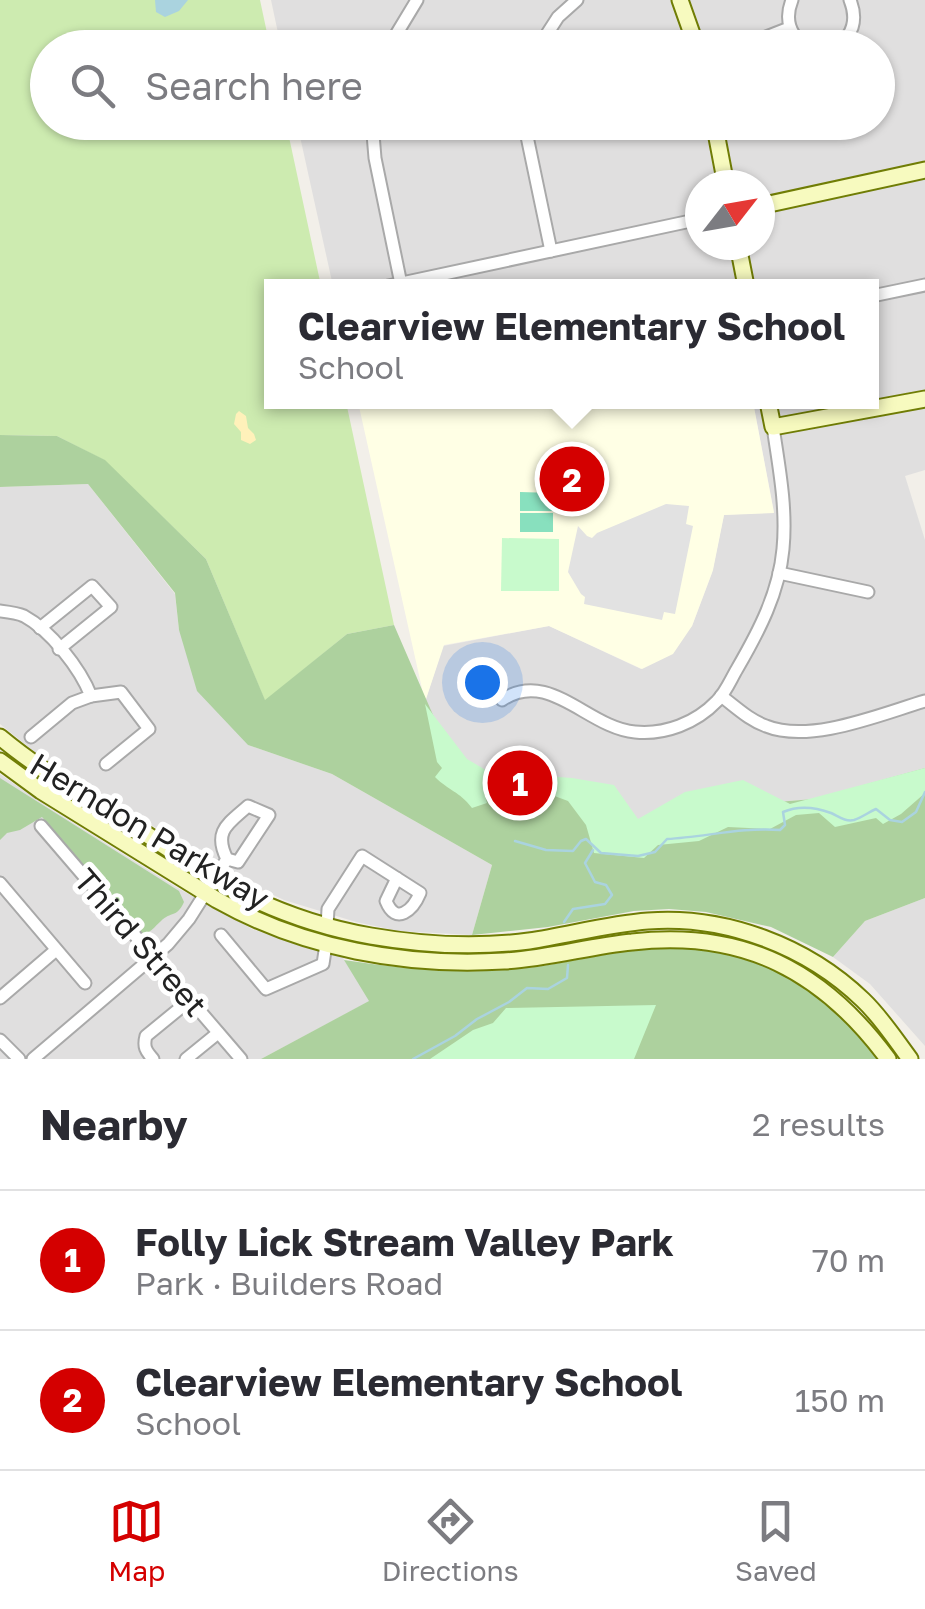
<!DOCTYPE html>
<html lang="en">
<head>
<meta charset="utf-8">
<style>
  :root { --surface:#fff; --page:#f2f2f3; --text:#2b2b33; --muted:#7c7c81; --line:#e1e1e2; --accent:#d40000 }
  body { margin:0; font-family:"Golos Text",sans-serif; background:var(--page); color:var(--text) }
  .compass { position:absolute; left:685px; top:170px; width:90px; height:90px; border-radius:50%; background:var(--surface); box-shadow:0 2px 8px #0004; rotate:59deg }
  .you { position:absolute; left:482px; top:682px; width:35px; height:35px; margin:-25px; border:8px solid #fff; border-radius:50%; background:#1a73e8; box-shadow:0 0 0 15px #1a73e833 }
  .badge { display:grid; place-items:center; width:65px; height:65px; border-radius:50%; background:var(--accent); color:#fff; font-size:32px; font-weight:700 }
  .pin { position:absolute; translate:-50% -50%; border:5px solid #fff; box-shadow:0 2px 10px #0006 }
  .popup { position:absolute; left:264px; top:279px; width:615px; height:130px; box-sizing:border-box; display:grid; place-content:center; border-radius:0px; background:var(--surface); filter:drop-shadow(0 2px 8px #0005); font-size:32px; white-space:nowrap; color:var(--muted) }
  .popup b { font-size:38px; color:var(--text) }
  .popup::after { content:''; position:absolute; left:50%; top:100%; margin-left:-20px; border:20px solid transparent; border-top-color:var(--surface) }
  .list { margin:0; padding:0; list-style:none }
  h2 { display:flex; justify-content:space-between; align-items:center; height:130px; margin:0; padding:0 40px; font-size:42px }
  h2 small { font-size:32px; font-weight:400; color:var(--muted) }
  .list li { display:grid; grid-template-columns:65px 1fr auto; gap:30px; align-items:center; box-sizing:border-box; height:140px; padding:0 40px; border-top:2px solid var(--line) }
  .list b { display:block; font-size:38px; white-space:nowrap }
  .list p { margin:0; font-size:32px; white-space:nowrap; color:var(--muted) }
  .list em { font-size:32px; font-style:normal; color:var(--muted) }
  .icon { flex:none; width:55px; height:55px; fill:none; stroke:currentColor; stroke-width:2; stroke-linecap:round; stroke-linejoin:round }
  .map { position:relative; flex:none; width:925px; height:1059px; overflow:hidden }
  .search { position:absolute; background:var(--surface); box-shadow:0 2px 8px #0004; left:30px; right:30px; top:30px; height:110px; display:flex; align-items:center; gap:25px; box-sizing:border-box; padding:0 35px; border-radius:55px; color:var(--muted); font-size:38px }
  .sheet { height:410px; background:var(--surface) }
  nav { display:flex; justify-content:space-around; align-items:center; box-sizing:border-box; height:140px; border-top:2px solid var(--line); background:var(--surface); font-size:28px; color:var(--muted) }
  nav a { display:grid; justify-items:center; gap:5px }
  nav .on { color:var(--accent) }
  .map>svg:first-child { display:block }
</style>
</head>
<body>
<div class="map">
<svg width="925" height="1059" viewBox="0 0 925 1059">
  <rect width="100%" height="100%" fill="#f2efe9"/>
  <!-- residential -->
  <g fill="#e0dfdf" fill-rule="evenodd">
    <path d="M271,0H925V470L905,476L925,540V768L813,799L742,805L640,828L503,774L475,772L443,738L425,702L443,646L549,626L641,669L692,626L712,573L724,515L774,512L753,402H872V286H730L728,281L701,286H333L297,123L878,122V48L281,47ZM700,185H760V245H700Z"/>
    <path d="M88,484L175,594L179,630L248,745L332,774L492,865L472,935L399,931L356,922L284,900L243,881L107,798L36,753L0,724V487Z"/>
    <path d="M0,774L46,806L176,887L252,929L304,947L342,956L370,1001L261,1059H0Z"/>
    <path d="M925,898V1046L870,984L833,957L865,921Z"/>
  </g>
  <!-- education -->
  <path fill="#ffffe5" d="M358,402H753L774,513L724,515L713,570L692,626L673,654L642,669L549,626L444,645L425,702Z"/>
  <!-- grass -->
  <path fill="#cdebb0" d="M0,0H260L270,47L48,48V122L286,123L321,286H272V402H346L394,625L347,634L265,701L206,559L104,460L57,436L0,435Z"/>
  <!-- forest -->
  <g fill="#add19e">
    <path d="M0,435L57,436L105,460L206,559L265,700L347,634L394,625L443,738L475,772H543L579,789L640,828L743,805L813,799L925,768V898L865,921L833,957L771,927L706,912L669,909L634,911L548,927L472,935L492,865L332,774L248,745L197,691L179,630L175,593L88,484L0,487Z"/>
    <path d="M0,778L179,891L184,902C177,918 171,911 161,921C153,928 153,931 143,934L42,817L20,830L7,833L0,840Z"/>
    <path d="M688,948C709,951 730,954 749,961C800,977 848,1015 877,1059H261L369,1001L344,960C398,968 451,974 505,970C549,967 591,956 634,950C652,948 671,949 688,948Z"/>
  </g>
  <!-- sand -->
  <path fill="#fff1ba" d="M239,411L246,416L248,428L254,434L256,440L250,444L241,440V432L234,424L236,414Z"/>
  <!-- park -->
  <g fill="#c8facc">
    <path d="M502,538L559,539V591H501Z"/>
    <path d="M425,704L467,759L489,772L572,778L614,785L638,819L685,792L743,780L790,804L925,768V793L901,814L883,824L876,818L835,827L819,813L796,815L770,829L728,827L699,841L658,845L644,858L594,853L586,825L568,801L541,791L533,804L519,803L506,791L484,793L487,803L472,808C459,791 449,791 435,777L442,768L437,762Z"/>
    <path d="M656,1005L634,1059H430L473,1030L493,1023L506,1008Z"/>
  </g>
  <!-- pitch -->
  <g fill="#88e0be">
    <path d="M520,492L553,493V511H520Z"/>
    <rect x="520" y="513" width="33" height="19"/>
  </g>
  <!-- parking -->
  <path fill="#e2e2e2" d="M666,504L689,506L686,524L693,526L675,614L664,612L662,620L584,604L585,597L581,594L568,572L578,526L587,536L592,538L597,533Z"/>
  <!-- water -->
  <path fill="#aad3df" d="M155,0H188L179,11L165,17L156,12Z"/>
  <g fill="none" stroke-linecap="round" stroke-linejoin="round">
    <!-- stream -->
    <g stroke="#aad3df" stroke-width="2.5">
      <path d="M515,841L546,850L573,851L581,841L586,839L601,853L638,856L655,852L667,839C705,837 742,827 780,830L785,825L783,812C799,805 815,807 831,813C838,816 845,822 854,820C861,818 869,812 876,809L890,820L902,822L916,812L925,792"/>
      <path d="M564,922L573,909L605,904L612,895L606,885L595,882L585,863L593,850"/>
      <path d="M413,1059L455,1036L477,1019L509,1002L527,988L548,989L567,978L568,965"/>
    </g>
    <!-- street casing -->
    <g stroke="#a9a9a9" stroke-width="15">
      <g id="street">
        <path d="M792,0C784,20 790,37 809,48"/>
        <path d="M388,48L417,0"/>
        <path d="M538,48L558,17L577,0"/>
        <path d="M738,48L789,28"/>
        <path d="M834,48C853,37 858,20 850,0"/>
        <path d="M372,122L375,158L401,284"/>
        <path d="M524,122L551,251"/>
        <path d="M388,286L700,219"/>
        <path d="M872,296L925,285"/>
        <path d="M779,573L868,592"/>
        <path d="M0,611C8,612 17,613 24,616C50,630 80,668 91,696L72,703L31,737"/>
        <path d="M40,628L92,586L111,607L59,649"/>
        <path d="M91,696L121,692L149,729L106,764"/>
        <path d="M721,696C736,707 749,720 766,726C810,744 881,714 925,701"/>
        <path d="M502,700C549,668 588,728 635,732C665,735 696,723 717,701C726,692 731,679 737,669C759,631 779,593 783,549C787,508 779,467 773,427"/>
        <path d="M41,826L241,1059"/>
        <path d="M0,883L85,983"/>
        <path d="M327,926L328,909L362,856L420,893C413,910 396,926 386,901L397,878"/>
        <path d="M221,935L266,989L323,964L326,944"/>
        <path d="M0,998L56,950"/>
        <path d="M0,1040L19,1059"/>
        <path d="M33,1059L168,944L189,919L227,859L238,862L269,815L248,806C228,824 213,831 227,859"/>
        <path d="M153,1059C146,1051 143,1047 146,1036L190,1000"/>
        <path d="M186,1059L218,1033"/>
      </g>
    </g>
    <!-- secondary casing -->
    <g stroke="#707d05" stroke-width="19">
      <g id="secondary">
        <path d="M680,0L697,48"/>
        <path d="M714,122L726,185"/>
        <path d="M760,206L925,170"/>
        <path d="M738,245L746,286"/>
        <path d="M768,402L773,427L925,399"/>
        <path d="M0,737C41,771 87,798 132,825C166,846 199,872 235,890C276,911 324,928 371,936C423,945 476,948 529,941C569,935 608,924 648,921C725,915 807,946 863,1000C881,1017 895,1039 910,1059"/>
        <path d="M0,761L41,791L217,900C304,949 406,967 504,961C548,959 589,946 632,942C743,929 823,971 888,1059"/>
      </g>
    </g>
    <!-- street -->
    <use href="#street" stroke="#fff" stroke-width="11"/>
    <!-- secondary -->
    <use href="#secondary" stroke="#f7fabf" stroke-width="15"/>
  </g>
  <g text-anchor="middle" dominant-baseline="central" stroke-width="10" stroke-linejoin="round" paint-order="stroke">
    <!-- street labels -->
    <g font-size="32" fill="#222" stroke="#fff">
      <text transform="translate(150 831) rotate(31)">Herndon Parkway</text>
      <text transform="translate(141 942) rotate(49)">Third Street</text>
    </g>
  </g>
</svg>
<svg class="compass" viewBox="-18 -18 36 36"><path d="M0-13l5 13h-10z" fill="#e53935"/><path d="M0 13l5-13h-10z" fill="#7c7c81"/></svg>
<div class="you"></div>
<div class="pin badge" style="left:520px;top:783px">1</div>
<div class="pin badge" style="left:572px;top:479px">2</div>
<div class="popup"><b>Clearview Elementary School</b>School</div>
<div class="search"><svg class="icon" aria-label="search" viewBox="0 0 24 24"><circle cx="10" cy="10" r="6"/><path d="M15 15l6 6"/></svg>Search here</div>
</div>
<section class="sheet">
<h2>Nearby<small>2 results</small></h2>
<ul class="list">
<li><span class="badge">1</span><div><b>Folly Lick Stream Valley Park</b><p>Park · Builders Road</p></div><em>70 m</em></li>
<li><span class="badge">2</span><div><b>Clearview Elementary School</b><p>School</p></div><em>150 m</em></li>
</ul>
</section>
<nav>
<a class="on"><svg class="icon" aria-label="map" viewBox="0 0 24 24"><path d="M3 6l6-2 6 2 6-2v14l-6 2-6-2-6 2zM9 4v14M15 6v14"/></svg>Map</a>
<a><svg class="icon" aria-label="directions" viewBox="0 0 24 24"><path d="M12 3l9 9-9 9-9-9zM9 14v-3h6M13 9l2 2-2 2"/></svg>Directions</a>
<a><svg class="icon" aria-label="saved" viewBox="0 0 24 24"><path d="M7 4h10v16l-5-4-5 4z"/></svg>Saved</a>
</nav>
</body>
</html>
